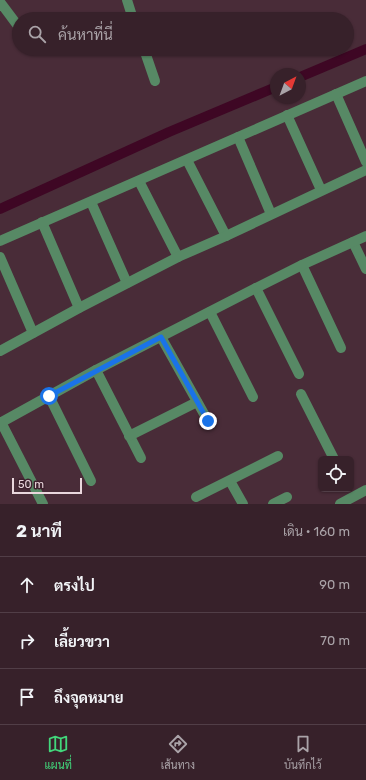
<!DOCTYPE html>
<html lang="th">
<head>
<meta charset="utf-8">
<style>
  :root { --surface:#37212a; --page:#422e36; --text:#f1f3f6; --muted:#aaa3a8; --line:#513e47; --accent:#42d77b }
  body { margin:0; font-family:Rubik,Sarabun,sans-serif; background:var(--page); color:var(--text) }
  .controls { position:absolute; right:12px; bottom:12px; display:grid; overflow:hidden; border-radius:6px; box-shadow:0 1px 3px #0004 }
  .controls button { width:36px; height:36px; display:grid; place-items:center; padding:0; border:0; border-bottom:1px solid var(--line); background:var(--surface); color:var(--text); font:20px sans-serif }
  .compass { position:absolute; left:270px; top:68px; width:36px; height:36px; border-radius:50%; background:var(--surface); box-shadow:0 1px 3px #0004; rotate:41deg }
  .scale { position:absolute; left:12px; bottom:10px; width:70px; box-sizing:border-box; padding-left:4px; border:2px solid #ead7dd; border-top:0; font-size:11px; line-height:14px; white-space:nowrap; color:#ead7dd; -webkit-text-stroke:3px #3e222e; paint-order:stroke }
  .stop { position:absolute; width:12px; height:12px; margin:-9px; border:3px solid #1a73e8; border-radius:50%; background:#fff }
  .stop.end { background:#1a73e8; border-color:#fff; box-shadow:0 1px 4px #0008 }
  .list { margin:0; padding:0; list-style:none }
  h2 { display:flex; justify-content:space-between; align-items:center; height:52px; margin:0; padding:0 16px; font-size:17px }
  h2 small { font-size:13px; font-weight:400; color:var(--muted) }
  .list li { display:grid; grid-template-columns:26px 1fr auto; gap:12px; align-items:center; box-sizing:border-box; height:56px; padding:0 16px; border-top:1px solid var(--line) }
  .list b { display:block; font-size:15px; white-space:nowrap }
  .list em { font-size:13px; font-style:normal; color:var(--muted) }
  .icon { flex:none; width:22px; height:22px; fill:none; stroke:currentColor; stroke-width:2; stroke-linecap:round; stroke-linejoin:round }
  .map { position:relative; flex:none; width:366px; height:504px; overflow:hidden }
  .search { position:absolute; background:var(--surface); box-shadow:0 1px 3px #0004; left:12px; right:12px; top:12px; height:44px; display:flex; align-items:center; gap:10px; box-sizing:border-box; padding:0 14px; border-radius:22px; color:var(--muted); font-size:15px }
  .sheet { height:220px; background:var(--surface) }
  nav { display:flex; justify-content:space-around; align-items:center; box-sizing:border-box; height:56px; border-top:1px solid var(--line); background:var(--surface); font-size:11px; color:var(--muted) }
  nav a { display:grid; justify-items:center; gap:2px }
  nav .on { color:var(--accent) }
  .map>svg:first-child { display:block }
</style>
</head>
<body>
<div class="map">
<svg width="366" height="504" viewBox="0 0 366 504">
  <rect width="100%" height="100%" fill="#492c38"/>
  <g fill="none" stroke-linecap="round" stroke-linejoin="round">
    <!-- canal -->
    <g stroke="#3e0724" stroke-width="10">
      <path d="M300,77L366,49"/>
      <path d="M0,209L169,132L276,87"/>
    </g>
    <!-- minor -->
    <g stroke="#578965" stroke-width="10">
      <path d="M127,0L133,19"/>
      <path d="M0,2L18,26"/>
      <path d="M144,49L155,81"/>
      <path d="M336,94L366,162"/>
      <path d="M287,115L321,190"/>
      <path d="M238,137L271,214"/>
      <path d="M187,160L226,236"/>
      <path d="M139,181L178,257"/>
      <path d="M91,202L127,283"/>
      <path d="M42,222L79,308"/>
      <path d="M0,241L366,81"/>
      <path d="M353,242L366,269"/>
      <path d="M0,257L33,333"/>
      <path d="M302,265L341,348"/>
      <path d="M256,288L299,374"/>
      <path d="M210,312L253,397"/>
      <path d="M161,337L208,421"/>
      <path d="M0,351L79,308L178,257L226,236L366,170"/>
      <path d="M96,370L141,458"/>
      <path d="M301,394L334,459"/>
      <path d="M49,396L91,481"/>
      <path d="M1,422L43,504"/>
      <path d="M0,423L96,370L256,288L302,265L366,236"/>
      <path d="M129,436L197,402"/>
      <path d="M230,481L243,504"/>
      <path d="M196,497L278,456"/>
      <path d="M273,504L287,497"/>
      <path d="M340,504L366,490"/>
    </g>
  </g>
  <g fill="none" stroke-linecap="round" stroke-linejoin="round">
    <!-- route -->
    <path stroke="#1a73e8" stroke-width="5" d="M49,396L161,337L208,421"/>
  </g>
</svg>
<div class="controls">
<button><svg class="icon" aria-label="locate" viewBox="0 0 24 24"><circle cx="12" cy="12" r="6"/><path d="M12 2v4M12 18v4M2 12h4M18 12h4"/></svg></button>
</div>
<svg class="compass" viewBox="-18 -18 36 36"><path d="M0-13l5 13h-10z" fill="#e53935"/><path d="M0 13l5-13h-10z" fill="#aaa3a8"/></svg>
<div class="scale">50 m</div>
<div class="stop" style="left:49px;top:396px"></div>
<div class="stop end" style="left:208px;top:421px"></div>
<div class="search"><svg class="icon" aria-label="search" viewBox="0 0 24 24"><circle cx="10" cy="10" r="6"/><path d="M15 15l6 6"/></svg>ค้นหาที่นี่</div>
</div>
<section class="sheet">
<h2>2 นาที<small>เดิน · 160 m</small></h2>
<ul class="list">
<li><svg class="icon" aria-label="ahead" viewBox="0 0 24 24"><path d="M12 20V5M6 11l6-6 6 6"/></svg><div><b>ตรงไป</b></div><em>90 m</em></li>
<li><svg class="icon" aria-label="right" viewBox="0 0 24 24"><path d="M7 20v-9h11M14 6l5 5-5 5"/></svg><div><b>เลี้ยวขวา</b></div><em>70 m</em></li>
<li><svg class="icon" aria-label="arrive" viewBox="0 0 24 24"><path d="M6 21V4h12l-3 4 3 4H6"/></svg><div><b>ถึงจุดหมาย</b></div></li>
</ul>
</section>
<nav>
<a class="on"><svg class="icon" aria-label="map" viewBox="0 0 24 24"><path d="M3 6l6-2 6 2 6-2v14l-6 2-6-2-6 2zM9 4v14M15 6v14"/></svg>แผนที่</a>
<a><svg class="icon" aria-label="directions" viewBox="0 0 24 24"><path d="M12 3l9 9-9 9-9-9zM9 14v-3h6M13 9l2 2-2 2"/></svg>เส้นทาง</a>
<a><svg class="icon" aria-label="saved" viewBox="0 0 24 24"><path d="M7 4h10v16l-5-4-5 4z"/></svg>บันทึกไว้</a>
</nav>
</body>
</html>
